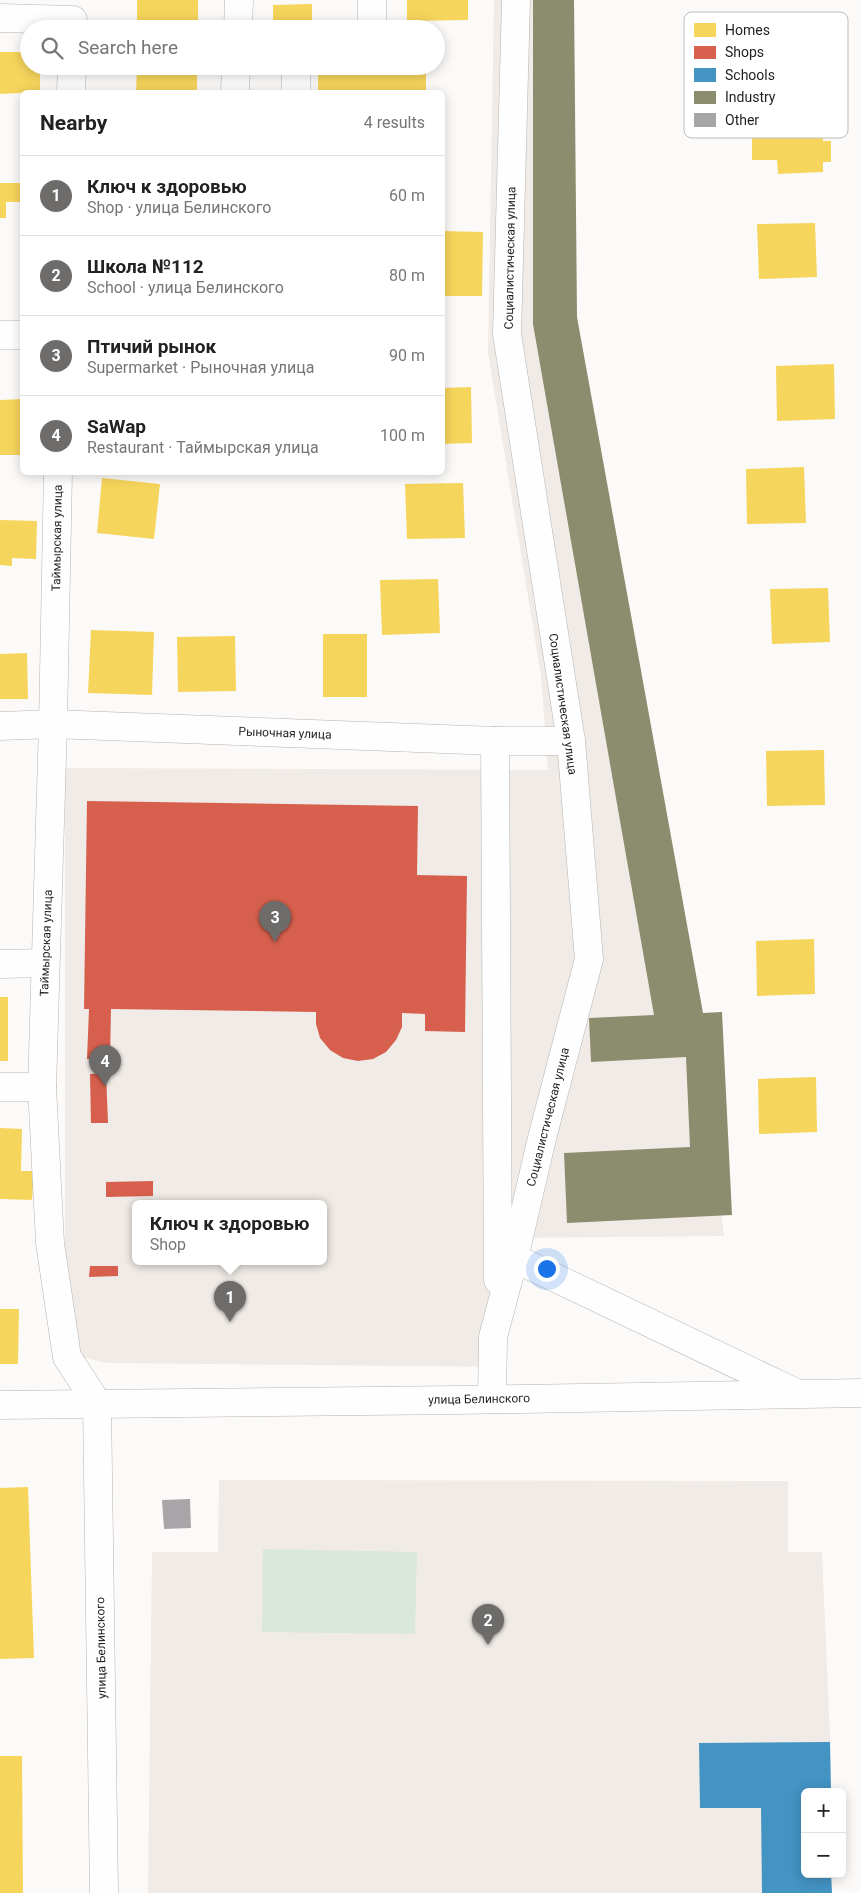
<!DOCTYPE html>
<html lang="en">
<head>
<meta charset="utf-8">
<style>
  :root { --surface:#fff; --page:#f6f6f6; --text:#222; --muted:#767676; --line:#e0e0e0; --accent:#6d6c6a }
  body { margin:0; font-family:Roboto,sans-serif; background:var(--page); color:var(--text) }
  .controls { position:absolute; right:15px; bottom:15px; display:grid; overflow:hidden; border-radius:8px; box-shadow:0 2px 12px #0003 }
  .controls button { width:45px; height:45px; display:grid; place-items:center; padding:0; border:0; border-bottom:1px solid var(--line); background:var(--surface); color:var(--text); font:25px sans-serif }
  .you { position:absolute; left:546px; top:1268px; width:18px; height:18px; margin:-12px; border:4px solid #fff; border-radius:50%; background:#1a73e8; box-shadow:0 0 0 8px #1a73e833 }
  .badge { display:grid; place-items:center; width:32px; height:32px; border-radius:50%; background:var(--accent); color:#fff; font-size:16px; font-weight:700 }
  .pin { position:absolute; translate:-50% -41px; filter:drop-shadow(0 1px 2px #0008) }
  .pin::after { content:''; position:absolute; top:26px; width:18px; height:15px; background:inherit; clip-path:polygon(0 0,100% 0,50% 100%) }
  .popup { position:absolute; left:132px; top:1200px; width:195px; height:65px; box-sizing:border-box; display:grid; place-content:center; border-radius:8px; background:var(--surface); filter:drop-shadow(0 1px 4px #0005); font-size:16px; white-space:nowrap; color:var(--muted) }
  .popup b { font-size:19px; color:var(--text) }
  .popup::after { content:''; position:absolute; left:50%; top:100%; margin-left:-10px; border:10px solid transparent; border-top-color:var(--surface) }
  .list { margin:0; padding:0; list-style:none }
  h2 { display:flex; justify-content:space-between; align-items:center; height:65px; margin:0; padding:0 20px; font-size:21px }
  h2 small { font-size:16px; font-weight:400; color:var(--muted) }
  .list li { display:grid; grid-template-columns:32px 1fr auto; gap:15px; align-items:center; box-sizing:border-box; height:80px; padding:0 20px; border-top:1px solid var(--line) }
  .list b { display:block; font-size:19px; white-space:nowrap }
  .list p { margin:0; font-size:16px; white-space:nowrap; color:var(--muted) }
  .list em { font-size:16px; font-style:normal; color:var(--muted) }
  .icon { flex:none; width:28px; height:28px; fill:none; stroke:currentColor; stroke-width:2; stroke-linecap:round; stroke-linejoin:round }
  .map { position:relative; flex:none; width:861px; height:1893px; overflow:hidden }
  .search { position:absolute; background:var(--surface); box-shadow:0 2px 12px #0003; left:20px; top:20px; width:425px; height:55px; display:flex; align-items:center; gap:12px; box-sizing:border-box; padding:0 18px; border-radius:28px; color:var(--muted); font-size:19px }
  .panel { position:absolute; background:var(--surface); box-shadow:0 2px 12px #0003; left:20px; top:90px; width:425px; height:385px; border-radius:8px }
  .map>svg:first-child { display:block }
</style>
</head>
<body>
<div class="map">
<svg width="861" height="1893" viewBox="0 0 861 1893">
  <rect width="100%" height="100%" fill="#fcfaf8"/>
  <!-- built -->
  <g fill="#f0ebe6" fill-rule="evenodd">
    <path d="M494,0H564L561,320L703,1045L724,1236L505,1238L506,1367L107,1363L77,1356L65,1312V768L548,770L541,676L488,353ZM136,1203H324V1261H136Z"/>
    <path d="M219,1480L788,1481V1552H822L830,1737L831,1792H805V1874H832V1893H148L152,1552H218Z"/>
  </g>
  <!-- green -->
  <path fill="#d9e7dd" d="M263,1549L417,1552L415,1634L262,1632Z"/>
  <!-- homes -->
  <g fill="#f6d55c">
    <rect x="137" y="0" width="61" height="29"/>
    <path d="M407,0H468V20L407,21Z"/>
    <path d="M312,4V29H273V5Z"/>
    <path d="M0,52H29V66H40V92L0,94Z"/>
    <path d="M137,66H197V92H136Z"/>
    <rect x="318" y="66" width="108" height="26"/>
    <path d="M752,118H777V128H823V141H831V162H823V172L778,174L777,160H752Z"/>
    <path d="M0,183H22V202H6V218H0Z"/>
    <path d="M815,223L817,277L759,279L757,224Z"/>
    <path d="M442,231L483,232L482,296H442Z"/>
    <path d="M834,364L835,419L777,421L776,366Z"/>
    <path d="M471,387L472,443L442,444V388Z"/>
    <path d="M22,399V455H0V400Z"/>
    <path d="M804,467L806,523L747,524L746,469Z"/>
    <path d="M102,478L160,484L154,539L97,533Z"/>
    <path d="M463,483L465,538L407,539L405,484Z"/>
    <path d="M0,520L37,521L36,559L12,558V566L0,565Z"/>
    <path d="M438,579L440,633L382,635L380,580Z"/>
    <path d="M828,588L830,642L772,644L770,589Z"/>
    <path d="M91,630L154,632L152,695L88,693Z"/>
    <rect x="323" y="634" width="44" height="63"/>
    <path d="M235,636L236,691L178,692L177,637Z"/>
    <path d="M27,653L28,699H0V654Z"/>
    <path d="M824,750L825,805L767,806L766,751Z"/>
    <path d="M814,939L815,994L757,996L756,941Z"/>
    <rect x="0" y="997" width="8" height="64"/>
    <path d="M816,1077L817,1132L759,1134L758,1079Z"/>
    <path d="M0,1128L22,1129L21,1171H34L32,1200L0,1199Z"/>
    <path d="M0,1309H19L18,1364H0Z"/>
    <path d="M28,1487L34,1658L0,1659V1488Z"/>
    <path d="M0,1756H22L23,1893H0Z"/>
  </g>
  <!-- shops -->
  <g fill="#d6604d">
    <path d="M87,801L418,806L417,875L467,876L465,1032L425,1031V1014L402,1013V1027L396,1040L386,1052L373,1059L358,1061L343,1058L330,1050L320,1038L316,1024V1012L111,1009L110,1060L87,1059L89,1009H84Z"/>
    <path d="M106,1073L108,1123H91L90,1074Z"/>
    <path d="M153,1181V1196L106,1197V1182Z"/>
    <path d="M90,1266H118V1276L89,1277Z"/>
  </g>
  <!-- schools -->
  <path fill="#4393c3" d="M830,1742L831,1792H805V1874H831L832,1893H762L761,1808H700L699,1743Z"/>
  <!-- industry -->
  <path fill="#8c8c6e" d="M533,0H574L577,317L703,1013L722,1012L732,1215L567,1223L564,1153L690,1147L686,1057L591,1062L589,1018L654,1015L533,324Z"/>
  <!-- building -->
  <path fill="#a8a5a9" d="M190,1499L191,1528L164,1529L162,1500Z"/>
  <g fill="none" stroke-linecap="round" stroke-linejoin="round">
    <!-- minor casing -->
    <g stroke="#b5b4b3" stroke-width="29">
      <g id="minor">
        <path d="M372,0V29"/>
        <path d="M0,18L73,20"/>
        <path d="M238,29L239,0"/>
        <path d="M71,92L72,66"/>
        <path d="M235,92L236,66"/>
        <path d="M296,92V66"/>
        <path d="M0,335H22"/>
        <path d="M58,472L53,724L42,1087L50,1243L67,1357L97,1403"/>
        <path d="M0,726L53,724L495,741H571"/>
        <path d="M495,741L498,1280"/>
        <path d="M0,964L45,963"/>
        <path d="M0,1087H42"/>
        <path d="M514,1258L792,1391"/>
        <path d="M492,1399L493,1337L514,1258L542,1138L589,959L571,741L507,334L516,0"/>
        <path d="M97,1403L104,1893"/>
        <path d="M0,1405L458,1400L861,1393"/>
      </g>
    </g>
    <!-- minor -->
    <use href="#minor" stroke="#fffefe" stroke-width="28"/>
  </g>
  <g text-anchor="middle" dominant-baseline="central" stroke-width="5" stroke-linejoin="round" paint-order="stroke">
    <!-- street labels -->
    <g font-size="12" fill="#201f1e" stroke="#fff">
      <text transform="translate(510 258) rotate(-89)">Социалистическая улица</text>
      <text transform="translate(57 538) rotate(-89)">Таймырская улица</text>
      <text transform="translate(563 704) rotate(82)">Социалистическая улица</text>
      <text transform="translate(285 733) rotate(2)">Рыночная улица</text>
      <text transform="translate(46 943) rotate(-88)">Таймырская улица</text>
      <text transform="translate(548 1117) rotate(-76)">Социалистическая улица</text>
      <text transform="translate(479 1399) rotate(-1)">улица Белинского</text>
      <text transform="translate(101 1648) rotate(-91)">улица Белинского</text>
    </g>
  </g>
  <!-- legend -->
  <rect x="684" y="12" width="164" height="126" rx="8" fill="#fff" stroke="#bcbcbc" stroke-width="1"/>
  <rect x="694" y="23" width="22" height="14" fill="#f6d55c"/>
  <rect x="694" y="46" width="22" height="13" fill="#d6604d"/>
  <rect x="694" y="68" width="22" height="14" fill="#4393c3"/>
  <rect x="694" y="91" width="22" height="13" fill="#8c8c6e"/>
  <rect x="694" y="113" width="22" height="14" fill="#a8a5a9"/>
  <g font-size="14" fill="#201f1e">
    <text x="725" y="35">Homes</text>
    <text x="725" y="57">Shops</text>
    <text x="725" y="80">Schools</text>
    <text x="725" y="102">Industry</text>
    <text x="725" y="125">Other</text>
  </g>
</svg>
<div class="controls">
<button>+</button>
<button>−</button>
</div>
<div class="you"></div>
<div class="pin badge" style="left:230px;top:1322px">1</div>
<div class="popup"><b>Ключ к здоровью</b>Shop</div>
<div class="pin badge" style="left:488px;top:1645px">2</div>
<div class="pin badge" style="left:275px;top:942px">3</div>
<div class="pin badge" style="left:105px;top:1086px">4</div>
<div class="search"><svg class="icon" aria-label="search" viewBox="0 0 24 24"><circle cx="10" cy="10" r="6"/><path d="M15 15l6 6"/></svg>Search here</div>
<section class="panel">
<h2>Nearby<small>4 results</small></h2>
<ul class="list">
<li><span class="badge">1</span><div><b>Ключ к здоровью</b><p>Shop · улица Белинского</p></div><em>60 m</em></li>
<li><span class="badge">2</span><div><b>Школа №112</b><p>School · улица Белинского</p></div><em>80 m</em></li>
<li><span class="badge">3</span><div><b>Птичий рынок</b><p>Supermarket · Рыночная улица</p></div><em>90 m</em></li>
<li><span class="badge">4</span><div><b>SaWap</b><p>Restaurant · Таймырская улица</p></div><em>100 m</em></li>
</ul>
</section>
</div>
</body>
</html>
